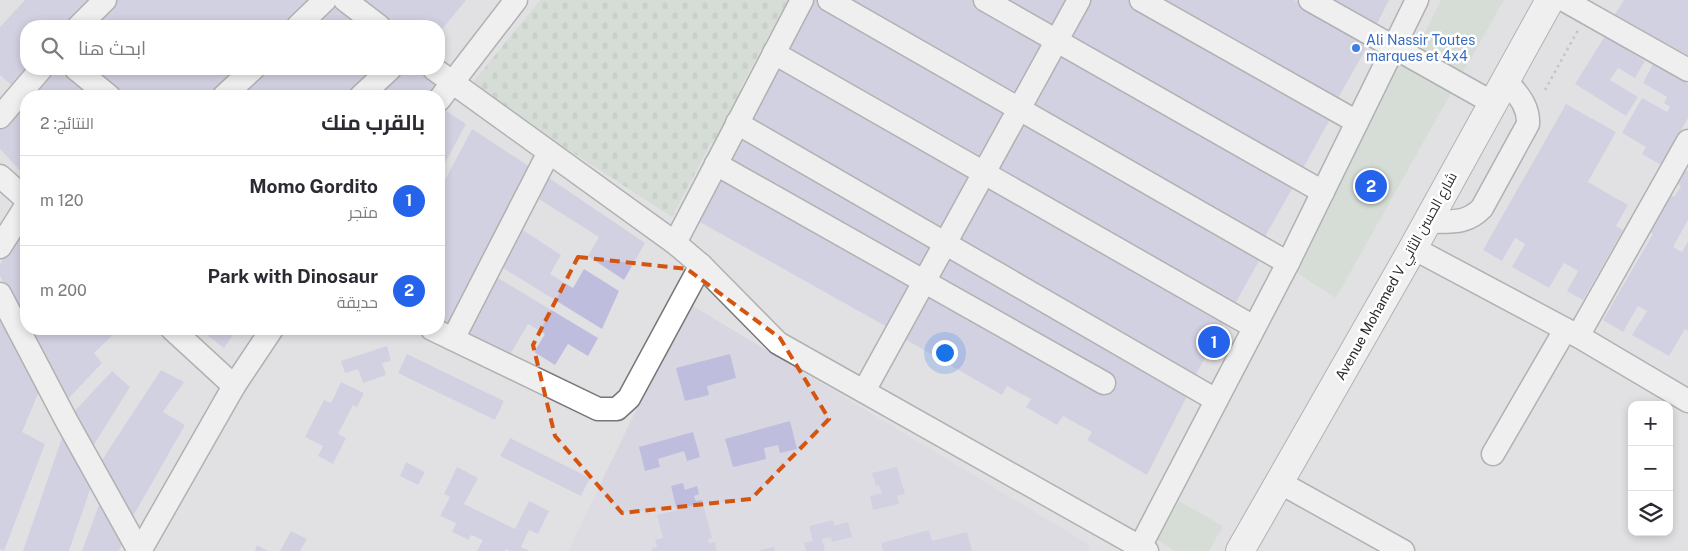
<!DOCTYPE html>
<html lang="ar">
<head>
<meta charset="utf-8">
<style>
  :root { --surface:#fff; --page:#f2f2f3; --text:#2b2b33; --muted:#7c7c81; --line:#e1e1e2; --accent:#2563eb }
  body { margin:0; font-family:"Public Sans",Cairo,sans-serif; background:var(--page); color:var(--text); direction:rtl }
  .controls { position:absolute; right:15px; bottom:15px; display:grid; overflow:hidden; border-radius:10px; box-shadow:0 2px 8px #0003 }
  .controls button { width:45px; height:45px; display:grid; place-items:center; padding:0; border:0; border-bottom:1px solid var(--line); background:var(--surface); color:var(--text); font:25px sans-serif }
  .you { position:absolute; left:944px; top:352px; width:18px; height:18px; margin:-12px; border:4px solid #fff; border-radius:50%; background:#1a73e8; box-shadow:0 0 0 8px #1a73e833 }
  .badge { display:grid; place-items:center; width:32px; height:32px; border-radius:50%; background:var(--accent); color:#fff; font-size:16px; font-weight:700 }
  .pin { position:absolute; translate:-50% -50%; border:2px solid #fff; box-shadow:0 1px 5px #0006 }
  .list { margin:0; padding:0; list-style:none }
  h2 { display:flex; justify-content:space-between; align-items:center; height:65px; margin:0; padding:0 20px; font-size:21px }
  h2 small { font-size:16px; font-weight:400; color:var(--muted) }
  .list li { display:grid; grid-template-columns:32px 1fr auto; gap:15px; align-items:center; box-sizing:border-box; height:90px; padding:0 20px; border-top:1px solid var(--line) }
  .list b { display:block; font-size:19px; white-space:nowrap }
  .list p { margin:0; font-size:16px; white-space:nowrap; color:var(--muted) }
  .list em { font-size:16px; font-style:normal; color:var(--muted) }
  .icon { flex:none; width:28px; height:28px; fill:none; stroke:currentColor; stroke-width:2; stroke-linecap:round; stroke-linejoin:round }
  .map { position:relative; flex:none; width:1688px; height:551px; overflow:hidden; direction:ltr }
  .search { position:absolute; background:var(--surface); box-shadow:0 2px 8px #0003; left:20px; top:20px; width:425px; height:55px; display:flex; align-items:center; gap:12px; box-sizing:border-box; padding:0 18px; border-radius:20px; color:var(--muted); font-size:19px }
  .panel { position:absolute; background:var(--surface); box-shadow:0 2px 8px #0003; left:20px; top:90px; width:425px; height:245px; border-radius:20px; direction:rtl }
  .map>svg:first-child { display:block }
</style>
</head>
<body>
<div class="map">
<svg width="1688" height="551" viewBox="0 0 1688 551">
  <defs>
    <pattern id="cemetery-stones" width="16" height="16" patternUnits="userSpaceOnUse" patternTransform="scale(1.25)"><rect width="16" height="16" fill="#c7d8c6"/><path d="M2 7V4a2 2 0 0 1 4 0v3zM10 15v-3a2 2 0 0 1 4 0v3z" fill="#abbaaa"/></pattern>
  </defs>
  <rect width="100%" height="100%" fill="#e1e1e4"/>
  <!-- built -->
  <path fill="#d7d6e1" d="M688,303L1090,545L1087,551H568Z"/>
  <!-- cemetery -->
  <path fill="url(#cemetery-stones)" d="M540,0H788L740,89L743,92L716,145L711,143L672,217L470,86Z"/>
  <!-- green -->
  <g fill="#c7d8c6">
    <path d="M1441,0H1504L1462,74L1417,48Z"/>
    <path d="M1399,63L1451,93L1336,298L1297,273Z"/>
    <path d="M1179,501L1223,526L1209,551H1175L1157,540Z"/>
  </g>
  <!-- building -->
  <g fill="#bfbdde">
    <path d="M25,0H97L71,26H26V69H32L15,88L0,75V27Z"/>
    <path d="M110,0H314L288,26H84Z"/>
    <path d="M339,0L371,26H303Z"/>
    <path d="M364,0H466L439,33V26H398Z"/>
    <path d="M806,0H816L1008,107L976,165L776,54Z"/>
    <path d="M838,0H973L1045,40L1013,98Z"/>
    <path d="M994,0H1067L1049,32Z"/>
    <path d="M1082,0H1131L1334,112L1301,172L1061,39Z"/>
    <path d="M1151,0H1294L1369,43L1335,104Z"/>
    <path d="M1326,0H1389L1375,28Z"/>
    <path d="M1624,0H1688V59L1614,16Z"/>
    <path d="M1605,36L1645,61L1635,78L1618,68L1610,80L1638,97L1626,116L1575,84Z"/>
    <path d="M1055,45L1297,180L1263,240L1022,105Z"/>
    <path d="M775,63L973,173L940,233L742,122Z"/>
    <path d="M1653,64L1688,84V118L1661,165L1642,154L1646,147L1622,133L1642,98L1667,112L1670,107L1664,103L1667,97L1643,83Z"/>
    <path d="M46,69H70L104,96H26V177L0,149V125Z"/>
    <path d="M85,69H247L220,96H116Z"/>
    <path d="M259,69H384L355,96H231Z"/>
    <path d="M396,69H422L441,87L432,96H367Z"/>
    <path d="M1566,104L1616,132L1588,182L1628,205L1616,226L1623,230L1583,300L1567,291L1578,271L1564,263L1549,288L1512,267L1525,244L1515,238L1502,261L1483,250Z"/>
    <path d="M445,110L466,124L439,174V119Z"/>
    <path d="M1019,116L1263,254L1231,311L987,174Z"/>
    <path d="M472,129L532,168L450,325L439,319V191Z"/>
    <path d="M740,132L935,244L918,274L722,162Z"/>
    <path d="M1684,169L1688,171V220L1673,247L1682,252L1688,241V331L1685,329L1669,356L1632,335L1647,311L1638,306L1623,332L1603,320L1653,234L1646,229L1667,192L1674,197L1681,186L1676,183Z"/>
    <path d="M717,170L913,280L887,327L691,217Z"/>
    <path d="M546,176L645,243L624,280L588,256L599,237L534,196Z"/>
    <path d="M981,183L1226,319L1194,378L948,242Z"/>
    <path d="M22,227L26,231V324L0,276V264Z"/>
    <path d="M520,228L561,255L550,274L573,288L584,269L619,291L602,329L500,266Z"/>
    <path d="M946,251L1191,388L1147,475L1087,440L1092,432L1063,416L1057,425L1026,407L1031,399L1007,386L1002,395L898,335L926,287L1112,393L1115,386L931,280Z"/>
    <path d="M498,278L598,338L588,356L568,344L555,365L534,352L545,334L528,324L508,358L466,333Z"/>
    <path d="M2,316L40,389L22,432L45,444L4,551L0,549V321Z"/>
    <path d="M29,329H119L94,353L102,363L68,399Z"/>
    <path d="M199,329H237L224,348Z"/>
    <path d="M387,346L391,361L382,363L386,375L363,383L358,369L345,373L341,361Z"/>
    <path d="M407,354L504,401L495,420L398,373Z"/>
    <path d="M730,354L736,378L707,386L709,395L685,401L676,368Z"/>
    <path d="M161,370L184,382L163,412L185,425L132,518L102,460Z"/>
    <path d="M112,371L130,387L93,446L72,414Z"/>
    <path d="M341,382L364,393L357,407L353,405L338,434L346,438L333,464L318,456L323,446L305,437L324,400L331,403Z"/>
    <path d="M790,421L797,449L780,453L778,445L764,448L766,459L733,467L725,439Z"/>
    <path d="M65,429L93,481L69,551H23Z"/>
    <path d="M693,432L700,457L687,461L684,451L658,459L660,467L645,471L639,447Z"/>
    <path d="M510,438L590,478L581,496L500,456Z"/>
    <path d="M406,462L425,472L418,485L400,476Z"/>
    <path d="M457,467L478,478L464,504L515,529L529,501L549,511L538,534L529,530L521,547L530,551H510L506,549L505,551H477L483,540L471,535L469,540L452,532L456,523L440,516L450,497L444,494Z"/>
    <path d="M897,467L905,494L897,496L899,504L873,510L870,496L882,493L879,485L876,486L872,473Z"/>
    <path d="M683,483L685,490L697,486L699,494L694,496L696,501L702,500L712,538L708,539L709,543L715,542L717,551H652V548L657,547L655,540L663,538L657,515L677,510L671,486Z"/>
    <path d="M101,499L124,539L119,551H82Z"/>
    <path d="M833,520L834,526L848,522L852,537L832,542L831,537L822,539L825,551H806L804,543L813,541L809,526Z"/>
    <path d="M929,530L932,541L967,532L972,551H883L881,543Z"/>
    <path d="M291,531L307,539L300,551H280Z"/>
    <path d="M257,545L268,551H255Z"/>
    <path d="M774,547L775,551H760V550Z"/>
  </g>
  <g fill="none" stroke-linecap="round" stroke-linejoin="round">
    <!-- minor casing -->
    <g stroke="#767678" stroke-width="25">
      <g id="minor">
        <path d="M345,0L379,26"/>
        <path d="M829,0L1288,263"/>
        <path d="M985,0L1323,192"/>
        <path d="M1141,0L1357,122"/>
        <path d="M1310,0L1493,103"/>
        <path d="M1564,0L1688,70"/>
        <path d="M79,26L105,0"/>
        <path d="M298,26L325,0"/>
        <path d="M774,53L1254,327"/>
        <path d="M76,69L109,96"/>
        <path d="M434,69L675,243L701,265L778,343L1147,551"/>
        <path d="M224,96L253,69"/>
        <path d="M361,96L390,69"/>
        <path d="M439,100L516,0"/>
        <path d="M0,117L41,69"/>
        <path d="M737,123L1216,400"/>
        <path d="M716,164L1104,383"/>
        <path d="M0,176L26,199"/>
        <path d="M1427,222C1449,221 1466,225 1482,208L1528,124C1529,105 1517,94 1506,80"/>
        <path d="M675,243L802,0"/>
        <path d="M0,247L26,206"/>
        <path d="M1413,248L1578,336L1688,401"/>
        <path d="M0,294L66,420L139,551"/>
        <path d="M172,329L234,386"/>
        <path d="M432,329L598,409H617L629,398L701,265"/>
        <path d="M1578,336L1688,141"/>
        <path d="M453,339L549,152"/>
        <path d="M864,391L1079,0"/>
        <path d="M1493,454L1565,330"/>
        <path d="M1279,482L1403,551"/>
        <path d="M1140,547L1288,263L1417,0"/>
        <path d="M140,551L234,386L272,329"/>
      </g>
    </g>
    <!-- major casing -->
    <g stroke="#767678" stroke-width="30">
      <path id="major" d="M1240,551L1413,248L1550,0"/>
    </g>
    <!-- path -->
    <path stroke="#9f9fa1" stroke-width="2.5" stroke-dasharray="2.5 4" stroke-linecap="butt" d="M1545,90L1578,30"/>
    <!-- minor -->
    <use href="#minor" stroke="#fff" stroke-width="22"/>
    <!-- major -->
    <use href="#major" stroke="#fff" stroke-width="28"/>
  </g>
  <!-- marked area -->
  <path d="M0 0H1688V551H0ZM578,257L687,269L780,338L829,419L751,499L622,513L555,436L533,345Z" fill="#e1e1e4" fill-opacity=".55" fill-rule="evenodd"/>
  <path fill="none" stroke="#d5540f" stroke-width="4" stroke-dasharray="10 6" stroke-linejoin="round" d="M578,257L687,269L780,338L829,419L751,499L622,513L555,436L533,345Z"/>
  <!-- markers -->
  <circle fill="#3f7fe0" stroke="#fff" stroke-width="2" cx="1356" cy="48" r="5"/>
  <g text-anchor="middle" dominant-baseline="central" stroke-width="5" stroke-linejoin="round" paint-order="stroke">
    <!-- shop labels -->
    <g font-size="14" fill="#366cbe" stroke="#fff" text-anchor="start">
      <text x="1366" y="40">Ali Nassir Toutes<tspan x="1366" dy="16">marques et 4x4</tspan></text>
    </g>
    <!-- street labels -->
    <g font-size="14" fill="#2b2b2c" stroke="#fff">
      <text transform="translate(1396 276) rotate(-61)">Avenue Mohamed V شارع الحسن الثاني</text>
    </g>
  </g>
</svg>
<div class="controls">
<button>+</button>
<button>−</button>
<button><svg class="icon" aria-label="layers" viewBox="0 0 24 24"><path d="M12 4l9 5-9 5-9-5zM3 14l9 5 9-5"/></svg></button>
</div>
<div class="you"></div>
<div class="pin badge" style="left:1214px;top:342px">1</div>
<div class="pin badge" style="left:1371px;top:186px">2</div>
<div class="search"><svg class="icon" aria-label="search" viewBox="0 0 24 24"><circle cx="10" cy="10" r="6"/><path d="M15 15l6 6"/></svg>ابحث هنا</div>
<section class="panel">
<h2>بالقرب منك<small>النتائج: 2</small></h2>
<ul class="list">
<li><span class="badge">1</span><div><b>Momo Gordito</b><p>متجر</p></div><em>120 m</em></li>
<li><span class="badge">2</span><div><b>Park with Dinosaur</b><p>حديقة</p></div><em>200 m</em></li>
</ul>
</section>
</div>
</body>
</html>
